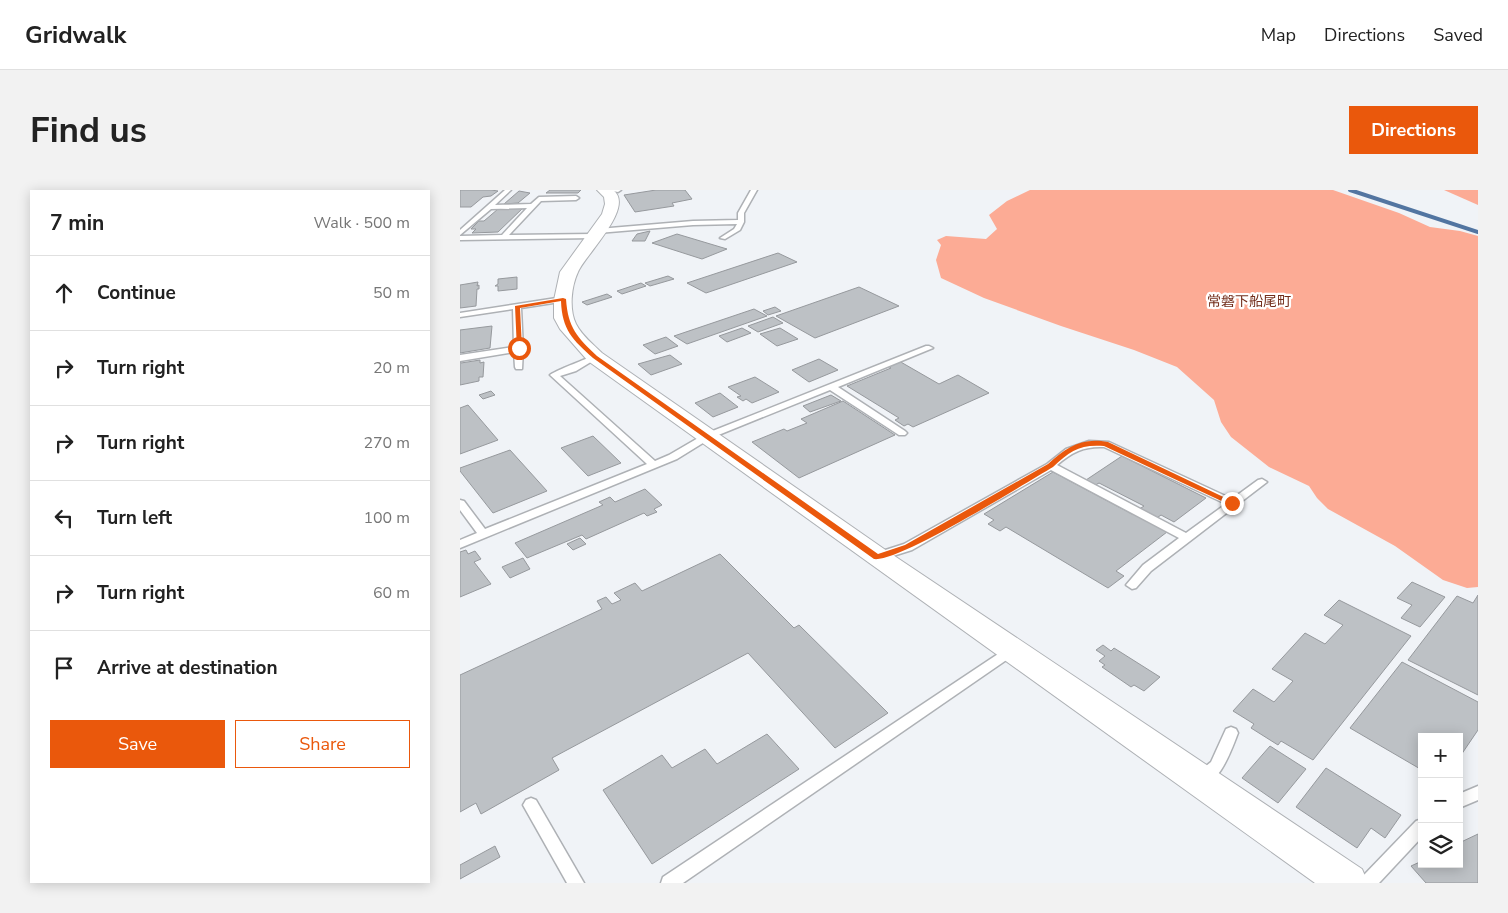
<!DOCTYPE html>
<html lang="en">
<head>
<meta charset="utf-8">
<style>
  :root { --surface:#fff; --page:#f2f2f2; --text:#222; --muted:#767676; --line:#e0e0e0; --accent:#ea580c }
  body { margin:0; font-family:"Nunito Sans","Noto Sans JP",sans-serif; background:var(--page); color:var(--text) }
  .controls { position:absolute; right:15px; bottom:15px; display:grid; overflow:hidden; border-radius:0px; box-shadow:0 2px 12px #0003 }
  .controls button { width:45px; height:45px; display:grid; place-items:center; padding:0; border:0; border-bottom:1px solid var(--line); background:var(--surface); color:var(--text); font:25px sans-serif }
  .stop { position:absolute; width:15px; height:15px; margin:-11px; border:4px solid #ea580c; border-radius:50%; background:#fff }
  .stop.end { background:#ea580c; border-color:#fff; box-shadow:0 1px 5px #0008 }
  .list { margin:0; padding:0; list-style:none }
  h2 { display:flex; justify-content:space-between; align-items:center; height:65px; margin:0; padding:0 20px; font-size:21px }
  h2 small { font-size:16px; font-weight:400; color:var(--muted) }
  .list li { display:grid; grid-template-columns:32px 1fr auto; gap:15px; align-items:center; box-sizing:border-box; height:75px; padding:0 20px; border-top:1px solid var(--line) }
  .list b { display:block; font-size:19px; white-space:nowrap }
  .list em { font-size:16px; font-style:normal; color:var(--muted) }
  .actions { display:flex; gap:10px; padding:15px 20px }
  .actions a { flex:1; padding:11px 0; border:1px solid var(--accent); border-radius:0px; text-align:center; font-size:18px; color:var(--accent) }
  .actions .main { background:var(--accent); color:#fff }
  .icon { flex:none; width:28px; height:28px; fill:none; stroke:currentColor; stroke-width:2; stroke-linecap:round; stroke-linejoin:round }
  .map { position:relative; flex:none; width:1018px; height:693px; overflow:hidden; border-radius:0px }
  header { display:flex; align-items:center; gap:30px; box-sizing:border-box; height:70px; padding:0 25px; background:var(--surface); border-bottom:1px solid var(--line) }
  header strong { font-size:24px }
  nav { display:flex; gap:28px; margin-inline-start:auto; font-size:18px }
  .intro { display:flex; align-items:center; justify-content:space-between; box-sizing:border-box; height:120px; padding:0 30px }
  h1 { margin:0; font-size:35px }
  .button { padding:12px 22px; border-radius:0px; background:var(--accent); color:#fff; font-size:18px; font-weight:700 }
  main { display:flex; gap:30px; padding:0 30px }
  aside { flex:1; background:var(--surface); border-radius:0px; box-shadow:0 2px 12px #0003 }
  .map>svg:first-child { display:block }
</style>
</head>
<body>
<header>
<strong>Gridwalk</strong>
<nav><a>Map</a><a>Directions</a><a>Saved</a></nav>
</header>
<div class="intro"><h1>Find us</h1><a class="button">Directions</a></div>
<main>
<aside>
<h2>7 min<small>Walk · 500 m</small></h2>
<ul class="list">
<li><svg class="icon" aria-label="ahead" viewBox="0 0 24 24"><path d="M12 20V5M6 11l6-6 6 6"/></svg><div><b>Continue</b></div><em>50 m</em></li>
<li><svg class="icon" aria-label="right" viewBox="0 0 24 24"><path d="M7 20v-9h11M14 6l5 5-5 5"/></svg><div><b>Turn right</b></div><em>20 m</em></li>
<li><svg class="icon" aria-label="right" viewBox="0 0 24 24"><path d="M7 20v-9h11M14 6l5 5-5 5"/></svg><div><b>Turn right</b></div><em>270 m</em></li>
<li><svg class="icon" aria-label="left" viewBox="0 0 24 24"><path d="M17 20v-9H6M10 6l-5 5 5 5"/></svg><div><b>Turn left</b></div><em>100 m</em></li>
<li><svg class="icon" aria-label="right" viewBox="0 0 24 24"><path d="M7 20v-9h11M14 6l5 5-5 5"/></svg><div><b>Turn right</b></div><em>60 m</em></li>
<li><svg class="icon" aria-label="arrive" viewBox="0 0 24 24"><path d="M6 21V4h12l-3 4 3 4H6"/></svg><div><b>Arrive at destination</b></div></li>
</ul>
<div class="actions"><a class="main">Save</a><a>Share</a></div>
</aside>
<div class="map">
<svg width="1018" height="693" viewBox="0 0 1018 693">
  <rect width="100%" height="100%" fill="#f0f3f7"/>
  <!-- green -->
  <g fill="#fcab95">
    <path d="M570,0H873L939,23L970,37L1000,41L1018,46V397L1007,398L983,390L935,356L868,319L857,308L849,296L809,277L771,247L761,232L754,210L717,177L674,160L601,136L524,108L481,88L476,70L481,55L477,50L486,46L526,49L537,39L529,25L547,11Z"/>
    <path d="M984,0H1018V15Z"/>
  </g>
  <g fill="none" stroke-linecap="round" stroke-linejoin="round">
    <!-- stream -->
    <path stroke="#5275a1" stroke-width="4" d="M890,0L1018,42"/>
  </g>
  <!-- building -->
  <g fill="#bdc1c5" stroke="#96999d">
    <path d="M0,0H31L38,1L31,6L23,7L11,17H0Z"/>
    <path d="M90,0H121L118,3H86Z"/>
    <path d="M196,0H225L232,9L212,13L214,16L175,22L164,5Z"/>
    <path d="M59,1L70,3L58,13L44,14Z"/>
    <path d="M63,18L38,42L12,43L16,39H11L19,31H24L38,19Z"/>
    <path d="M190,41L185,51H172L177,44Z"/>
    <path d="M217,44L267,59L242,69L192,53Z"/>
    <path d="M318,63L337,72L246,103L227,93Z"/>
    <path d="M208,86L214,89L190,96L185,93Z"/>
    <path d="M57,87V99L38,101V96H35L38,94V89Z"/>
    <path d="M18,92L17,96L19,95V99H17L16,116L0,118V95Z"/>
    <path d="M181,93L186,96L162,104L157,101Z"/>
    <path d="M399,97L439,116L355,148L316,126Z"/>
    <path d="M147,104L152,107L127,115L122,112Z"/>
    <path d="M315,117L321,121L308,125L303,121Z"/>
    <path d="M294,119L307,126L227,154L214,146Z"/>
    <path d="M313,127L323,133L298,142L288,136Z"/>
    <path d="M32,136L30,158L0,163V140Z"/>
    <path d="M282,138L291,143L267,152L259,146Z"/>
    <path d="M320,138L338,149L317,156L300,144Z"/>
    <path d="M206,147L218,156L195,164L183,155Z"/>
    <path d="M210,165L222,174L191,185L178,174Z"/>
    <path d="M359,169L378,180L349,192L332,180Z"/>
    <path d="M20,170V173L24,172L23,187H19V191L0,195V171L1,173Z"/>
    <path d="M439,171L479,194L498,185L529,203L453,237L448,234L444,236L435,230L439,228L387,196L431,178L428,176Z"/>
    <path d="M295,187L319,202L292,213L286,209L283,211L277,207L281,206L268,197Z"/>
    <path d="M31,201L35,205L23,209L19,205Z"/>
    <path d="M260,203L278,217L253,227L235,213Z"/>
    <path d="M371,205L381,211L350,222L343,216Z"/>
    <path d="M383,211L435,245L339,288L292,252L324,239L327,241L347,233L341,229Z"/>
    <path d="M8,215L38,250L0,264V218Z"/>
    <path d="M133,246L161,273L128,286L101,258Z"/>
    <path d="M50,260L87,301L33,323L0,281V278Z"/>
    <path d="M662,266L746,308L714,332L701,325L690,333L707,342L656,381L664,386L648,398L546,337L540,341L528,334L534,330L524,324L593,282L672,324L684,316L639,293L632,297L623,292Z"/>
    <path d="M185,299L202,315L194,319L197,322L187,326L184,323L126,349L122,345L67,368L55,353L143,315L139,312L150,307L155,312Z"/>
    <path d="M120,348L126,354L113,360L107,354Z"/>
    <path d="M6,360L8,364L15,361L21,369L14,372L31,394L0,407V362Z"/>
    <path d="M260,364L334,438L339,435L428,523L375,558L288,463L92,568L99,580L21,624L16,613L0,622V485L142,419L137,411L146,407L152,414L161,410L154,403L175,393L182,401Z"/>
    <path d="M63,368L70,379L50,388L42,377Z"/>
    <path d="M952,392L985,407L960,437L941,428L952,415L937,408Z"/>
    <path d="M1018,405V505L948,470L997,406L1013,413Z"/>
    <path d="M879,410L951,446L853,570L821,551L818,555L791,538L794,534L773,521L793,499L814,512L833,491L812,479L845,443L865,454L883,435L864,425Z"/>
    <path d="M643,455L651,461L654,458L700,487L684,501L674,495L671,497L642,477L645,475L639,471L645,466L636,460Z"/>
    <path d="M942,472L1018,512V540L999,568V547H962V580L890,538Z"/>
    <path d="M307,544L339,579L192,674L143,600L202,565L212,578L245,559L257,574Z"/>
    <path d="M810,556L846,579L818,613L782,588Z"/>
    <path d="M866,578L941,625L925,648L911,638L897,658L836,617Z"/>
    <path d="M1018,644V693H966L951,676L962,671V674H999V653Z"/>
    <path d="M35,656L40,667L0,689V675Z"/>
  </g>
  <g fill="none" stroke-linecap="round" stroke-linejoin="round">
    <!-- service casing -->
    <g stroke="#aeb1b5" stroke-width="3">
      <g id="service">
        <path d="M45,0H51L35,15L71,14L79,7L116,6L119,8L116,10L81,11L49,45L134,44L137,46L134,48L0,50V46L42,45L67,18L31,19L0,45V40Z"/>
        <path d="M147,0H161L158,2Z"/>
        <path d="M291,0H297L284,23V32L280,40L265,49L260,48L274,39L277,34L233,35L138,43L135,41L138,39L233,31L278,30V23Z"/>
        <path d="M103,107L107,109L106,111L61,118L63,159L62,179H56L55,177L54,162L0,171V165L54,157L53,119L0,127V123Z"/>
        <path d="M466,156H469L473,158L378,197L445,241L447,243L445,245H439L370,200L251,248L217,269L0,358V350L17,343L0,320V310L4,311L25,339L187,274L90,185C93,182 134,165 138,165L139,167L116,181L100,186L195,271L209,265L245,244Z"/>
        <path d="M629,251L649,252L772,309L798,290L802,289L807,292L691,381L676,398L672,399L666,395L683,375L719,348L591,280L452,360L417,371L411,367L413,364L444,354L587,274L606,259ZM644,257L766,314L726,343L597,275C612,262 624,256 644,257Z"/>
        <path d="M553,454L558,456L560,459L558,462L223,693H201L203,687Z"/>
        <path d="M771,537L776,539L778,543C772,558 758,601 736,594L733,589L736,584L751,572L766,539Z"/>
        <path d="M1018,596V610L999,618V604Z"/>
        <path d="M71,608L76,610L124,693H107L63,615L66,610Z"/>
        <path d="M962,629V647L919,693H900L902,687L956,631Z"/>
      </g>
    </g>
    <!-- tertiary casing -->
    <g stroke="#aeb1b5" stroke-width="2">
      <path id="tertiary" d="M137,0H153C176,17 125,65 118,82C111,97 109,120 116,134C122,146 133,154 142,163L427,361L902,679L908,693H855L128,171L100,139L94,128V110L100,82L142,24L145,14L144,7Z"/>
    </g>
    <!-- service -->
    <use href="#service" fill="#fff" fill-rule="evenodd"/>
    <!-- tertiary -->
    <use href="#tertiary" fill="#fff" fill-rule="evenodd"/>
  </g>
  <!-- route -->
  <path fill="#ea580c" d="M103,108L106,109C108,138 117,147 137,166L418,364L445,355L588,274C607,257 621,247 648,252L776,313L770,315L644,256C620,254 610,261 593,277C564,294 438,373 414,369L133,168C113,150 102,140 101,111L60,118L62,158L57,160L55,116Z"/>
  <g text-anchor="middle" dominant-baseline="central" stroke-width="4.5" stroke-linejoin="round" paint-order="stroke">
    <!-- far-quarter labels -->
    <g font-size="14" fill="#732f1d" stroke="#fff">
      <text x="789" y="111">常磐下船尾町</text>
    </g>
  </g>
</svg>
<div class="controls">
<button>+</button>
<button>−</button>
<button><svg class="icon" aria-label="layers" viewBox="0 0 24 24"><path d="M12 4l9 5-9 5-9-5zM3 14l9 5 9-5"/></svg></button>
</div>
<div class="stop" style="left:59px;top:158px"></div>
<div class="stop end" style="left:772px;top:313px"></div>
</div>
</main>
</body>
</html>
